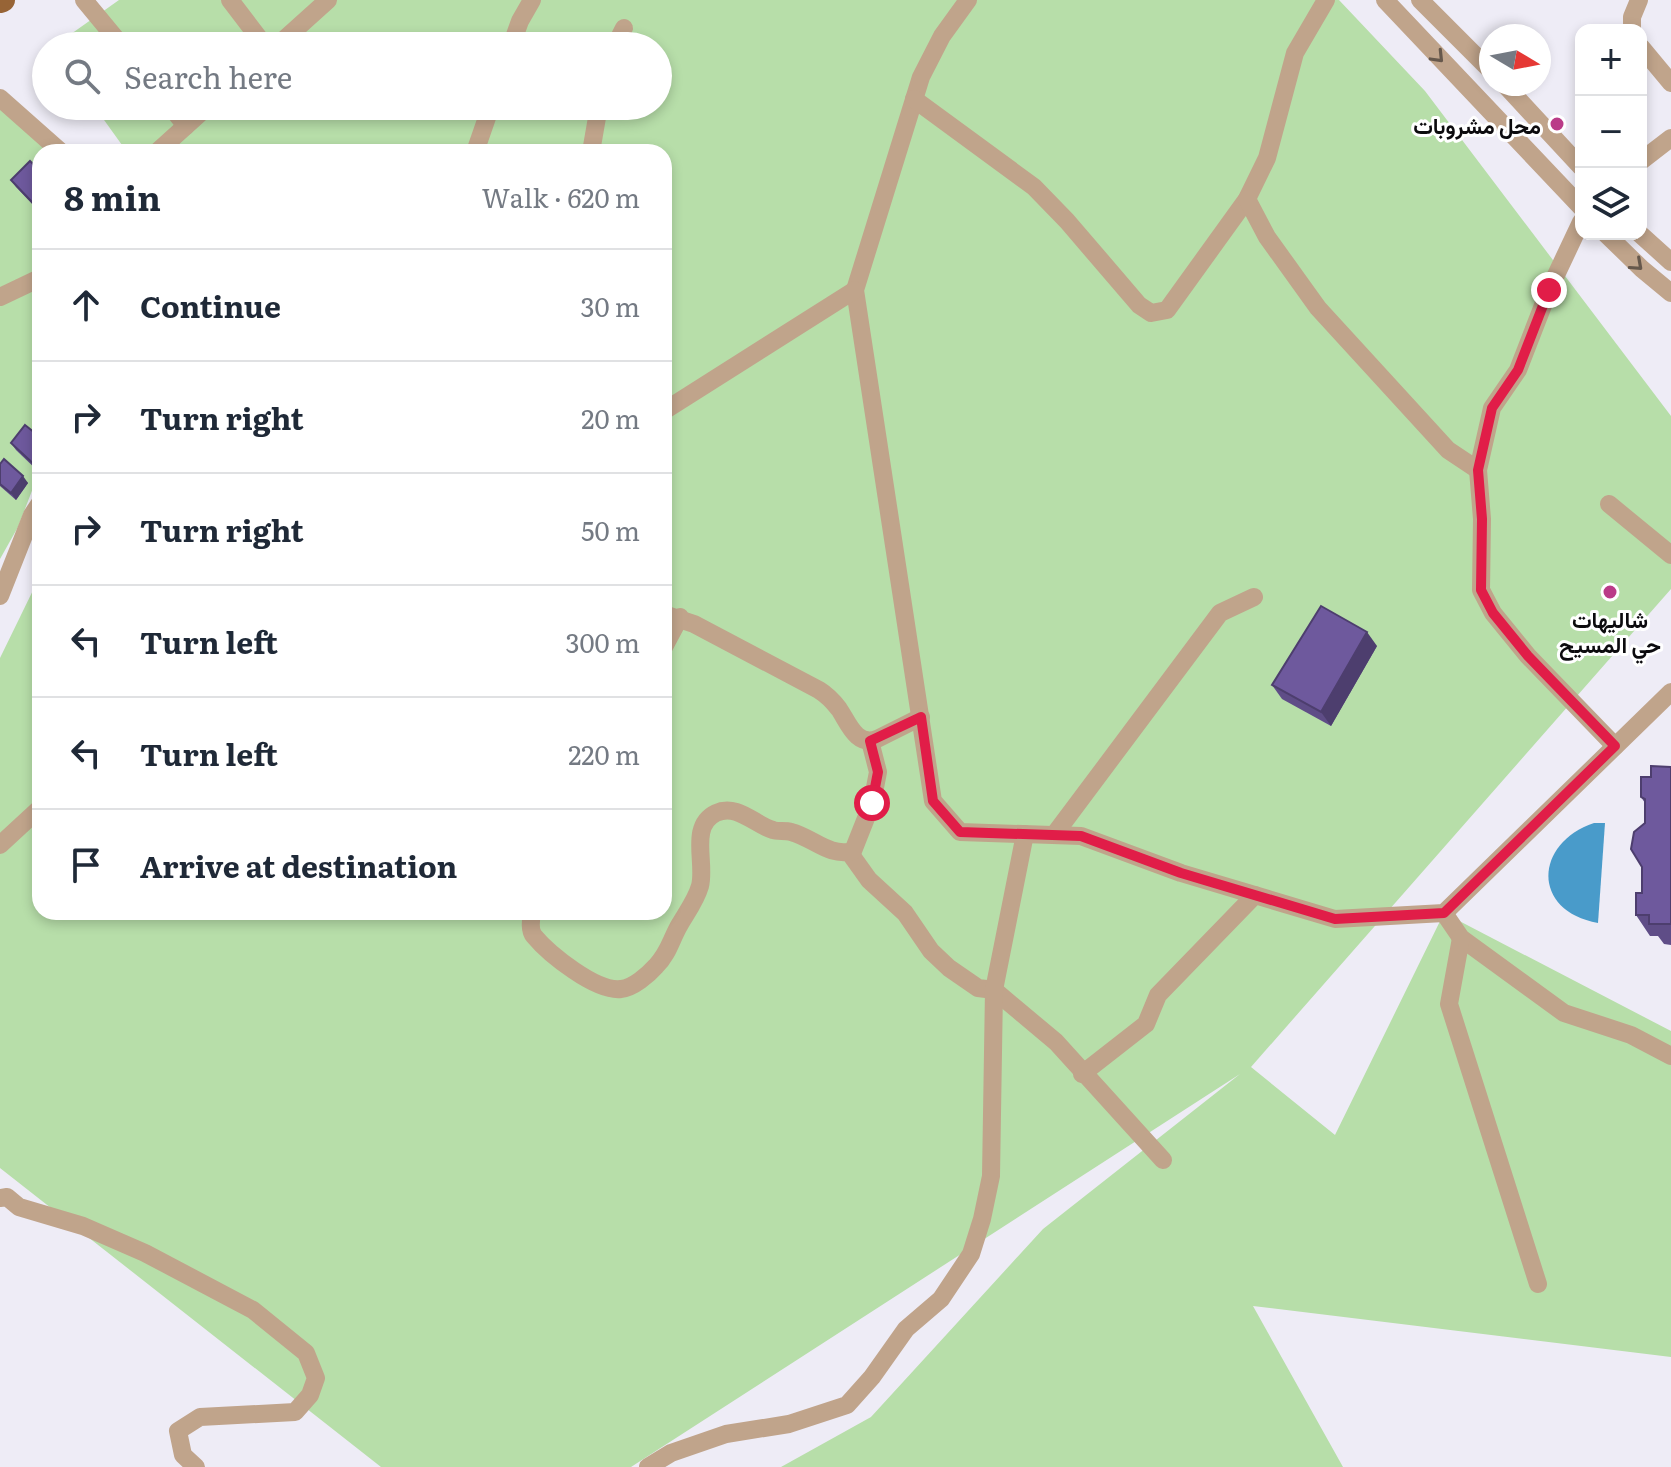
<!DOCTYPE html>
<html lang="en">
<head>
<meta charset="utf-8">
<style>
  :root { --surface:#fff; --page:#f6f6f7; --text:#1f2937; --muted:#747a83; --line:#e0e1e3 }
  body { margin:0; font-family:Literata,Vazirmatn,serif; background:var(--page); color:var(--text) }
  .controls { position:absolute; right:24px; top:24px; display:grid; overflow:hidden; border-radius:16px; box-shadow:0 4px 12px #0003 }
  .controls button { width:72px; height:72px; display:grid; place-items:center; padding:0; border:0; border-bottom:2px solid var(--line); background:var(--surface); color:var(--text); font:40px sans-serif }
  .compass { position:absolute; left:1479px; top:24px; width:72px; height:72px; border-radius:50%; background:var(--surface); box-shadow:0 4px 12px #0003; rotate:100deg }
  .stop { position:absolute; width:24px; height:24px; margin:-18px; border:6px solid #e11d48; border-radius:50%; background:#fff }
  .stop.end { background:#e11d48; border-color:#fff; box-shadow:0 2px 8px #0008 }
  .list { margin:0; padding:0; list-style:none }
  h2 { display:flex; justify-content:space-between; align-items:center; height:104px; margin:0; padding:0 32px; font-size:34px }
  h2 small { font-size:26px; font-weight:400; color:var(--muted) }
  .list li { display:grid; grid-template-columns:52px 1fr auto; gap:24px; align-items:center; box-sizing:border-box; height:112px; padding:0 32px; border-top:2px solid var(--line) }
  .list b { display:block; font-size:30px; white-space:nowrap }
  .list em { font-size:26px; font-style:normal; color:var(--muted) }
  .icon { flex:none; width:44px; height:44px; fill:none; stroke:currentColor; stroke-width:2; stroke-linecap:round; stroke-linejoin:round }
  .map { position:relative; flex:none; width:1671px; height:1467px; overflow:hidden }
  .search { position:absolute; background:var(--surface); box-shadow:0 4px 12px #0003; left:32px; top:32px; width:640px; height:88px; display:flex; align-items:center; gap:20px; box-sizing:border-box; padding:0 28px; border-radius:44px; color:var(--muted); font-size:30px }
  .panel { position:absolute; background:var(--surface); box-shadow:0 4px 12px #0003; left:32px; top:144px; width:640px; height:776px; border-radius:24px }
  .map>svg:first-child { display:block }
</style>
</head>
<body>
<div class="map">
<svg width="1671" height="1467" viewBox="0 0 1671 1467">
  <rect width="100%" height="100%" fill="#eeecf6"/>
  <!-- green -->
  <g fill="#b7dea9">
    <path d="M119,0H1339L1425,91L1671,416V589L1251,1067L1335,1135L1444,913L1671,1031V1357L1253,1306L1343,1467H781L871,1417L1043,1229L1240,1074L631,1467H381L0,1168V658L40,576V912H664V152H127L94,106H658V46H54Z"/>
    <path d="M0,105L48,152H40V470L18,527L0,559Z"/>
  </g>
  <!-- water -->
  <path fill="#499bca" d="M1594,823H1605L1598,923C1531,911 1534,843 1594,823Z"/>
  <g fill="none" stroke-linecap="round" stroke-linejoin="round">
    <!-- minor -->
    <g stroke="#c0a48b" stroke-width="18">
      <path d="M84,0L122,46"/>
      <path d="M230,0L265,46"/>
      <path d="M968,0L942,36L921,77L855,290L933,801L960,832L1081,836L1181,873L1335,919L1444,913L1671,692"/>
      <path d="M1385,0L1581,207"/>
      <path d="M1420,0L1491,71"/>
      <path d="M1632,30V17L1639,0"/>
      <path d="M277,46L328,0"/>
      <path d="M511,46L520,21L532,0"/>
      <path d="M615,46L624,28"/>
      <path d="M1641,47L1671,83"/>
      <path d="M1504,84L1581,167"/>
      <path d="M0,98L61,152"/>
      <path d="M914,99L1034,187L1067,221L1139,305L1151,313L1167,310L1247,199L1267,158L1295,53L1326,0"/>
      <path d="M170,106L186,126"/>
      <path d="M157,152L208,106"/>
      <path d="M475,152L491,106"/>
      <path d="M591,152L599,106"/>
      <path d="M1641,161L1671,138"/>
      <path d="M1247,199L1267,237L1318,308L1448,450L1478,470"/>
      <path d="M1581,222L1549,290L1518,370L1492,408L1478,470L1482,519L1481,590L1493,613L1528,656L1615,746"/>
      <path d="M1606,234L1642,269L1671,293"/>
      <path d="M1640,234L1671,262"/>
      <path d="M0,297L40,278"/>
      <path d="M664,411L855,290"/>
      <path d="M1609,504L1671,555"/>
      <path d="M0,596L32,515L40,503"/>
      <path d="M664,614L694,624L819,690C827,695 833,701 839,709C848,722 856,747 877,739L921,717"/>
      <path d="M664,647L680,617"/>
      <path d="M1054,835L1220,613L1254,597"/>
      <path d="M0,845L40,808"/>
      <path d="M849,852L869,880L905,913L931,951L949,968L978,988L994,990L1056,1042L1163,1160"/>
      <path d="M532,912C531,919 529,930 534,936C549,954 596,992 621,989C633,988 648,975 656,966C669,953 671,939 680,924C687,912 696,900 700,886C706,863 689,826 716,813C737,803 755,825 773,830C778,832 785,830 791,832C814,838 828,857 853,851L872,803L878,772L870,741"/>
      <path d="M1444,913L1461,938L1564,1013L1631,1035L1671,1056"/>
      <path d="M1461,938L1449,1004L1538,1284"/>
      <path d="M1082,1074L1146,1024L1158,995L1255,895"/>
      <path d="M0,1198L7,1197L19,1207L83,1226L145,1253L253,1310L306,1353L316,1378L310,1395L295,1412L200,1417L178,1431L183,1455L196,1467"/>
      <path d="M648,1467L671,1453L726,1434L789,1424L847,1405L872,1377L906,1329L941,1299L971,1254L982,1219L991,1176L994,990L1025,834"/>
    </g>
    <!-- major -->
    <path stroke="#976436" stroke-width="24" d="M0,1L3,0"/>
  </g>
  <!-- wall -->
  <g fill="#5f4d87">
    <path d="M40,167V206L37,209L16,187L11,180Z"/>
    <path d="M40,437V473L16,450L11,443Z"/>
    <path d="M0,464L28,483L16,500L0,486Z"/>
    <path d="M1377,646L1331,726L1282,699L1272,685Z"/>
    <path d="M1671,767V945L1664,944L1658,936H1650L1636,915L1642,893L1645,823V803L1641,797Z"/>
  </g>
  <!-- shaded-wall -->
  <g fill="#4d3e6e">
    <path d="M23,476L28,483L16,500L11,493Z"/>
    <path d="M1367,632L1377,646L1331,726L1321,712Z"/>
  </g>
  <!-- building -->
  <g fill="#6e599d" stroke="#4d3e6e" stroke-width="2">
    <path d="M30,161L37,168L40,167V195L32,202L11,180Z"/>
    <path d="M25,425L40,437V463L37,467L11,443Z"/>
    <path d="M4,459L23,476L11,493L0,484V464Z"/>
    <path d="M1321,606L1367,632L1321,712L1272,685Z"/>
    <path d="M1651,766L1671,767V924H1649V915H1636V893H1642V867L1631,849L1634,832L1645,823V799L1641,797V777H1651Z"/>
  </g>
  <!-- one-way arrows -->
  <defs><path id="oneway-chevron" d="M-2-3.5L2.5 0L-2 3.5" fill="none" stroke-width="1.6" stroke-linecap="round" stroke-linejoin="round" transform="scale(2)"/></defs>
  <g stroke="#66584c">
    <use href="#oneway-chevron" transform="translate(1438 57) rotate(46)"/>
    <use href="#oneway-chevron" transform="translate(1637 265) rotate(42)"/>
  </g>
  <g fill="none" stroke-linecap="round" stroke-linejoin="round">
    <!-- route -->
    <path stroke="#e11d48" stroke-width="10" d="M872,803L878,772L870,741L921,717L933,801L960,832L1081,836L1181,873L1335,919L1444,913L1615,746L1528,656L1493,613L1481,590L1482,519L1478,470L1492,408L1518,370L1549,290"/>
  </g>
  <!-- markers -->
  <g fill="#ba3b88" stroke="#fff" stroke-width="3">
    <circle cx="1557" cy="124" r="8"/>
    <circle cx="1610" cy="592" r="8"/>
  </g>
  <g text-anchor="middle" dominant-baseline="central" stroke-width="6" stroke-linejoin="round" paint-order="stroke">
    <!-- poi labels -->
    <g font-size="22" font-weight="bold" fill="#0c0b0e" stroke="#fff" text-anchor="end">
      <text x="1541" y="124">محل مشروبات</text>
      <text x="1610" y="618" text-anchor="middle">شاليهات<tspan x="1610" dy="25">حي المسيح</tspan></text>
    </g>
  </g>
</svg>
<div class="controls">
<button>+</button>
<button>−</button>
<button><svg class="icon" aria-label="layers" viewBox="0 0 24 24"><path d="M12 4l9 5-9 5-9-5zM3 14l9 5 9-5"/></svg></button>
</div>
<svg class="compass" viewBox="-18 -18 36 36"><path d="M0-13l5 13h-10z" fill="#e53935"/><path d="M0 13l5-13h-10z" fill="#747a83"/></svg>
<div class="stop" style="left:872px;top:803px"></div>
<div class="stop end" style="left:1549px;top:290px"></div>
<div class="search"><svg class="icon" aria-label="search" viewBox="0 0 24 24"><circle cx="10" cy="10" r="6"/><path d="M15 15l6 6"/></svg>Search here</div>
<section class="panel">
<h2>8 min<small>Walk · 620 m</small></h2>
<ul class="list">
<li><svg class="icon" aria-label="ahead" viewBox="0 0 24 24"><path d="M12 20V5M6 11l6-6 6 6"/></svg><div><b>Continue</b></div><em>30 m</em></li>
<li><svg class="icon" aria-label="right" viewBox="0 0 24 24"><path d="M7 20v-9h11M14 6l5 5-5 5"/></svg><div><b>Turn right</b></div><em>20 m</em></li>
<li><svg class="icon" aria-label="right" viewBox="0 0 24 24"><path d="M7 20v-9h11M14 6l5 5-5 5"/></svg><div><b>Turn right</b></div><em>50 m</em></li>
<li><svg class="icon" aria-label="left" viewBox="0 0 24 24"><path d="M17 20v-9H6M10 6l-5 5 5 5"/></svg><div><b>Turn left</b></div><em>300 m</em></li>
<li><svg class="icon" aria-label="left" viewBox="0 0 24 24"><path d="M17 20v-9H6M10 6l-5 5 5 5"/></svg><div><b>Turn left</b></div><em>220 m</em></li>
<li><svg class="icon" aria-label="arrive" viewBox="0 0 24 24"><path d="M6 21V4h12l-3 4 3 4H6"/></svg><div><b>Arrive at destination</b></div></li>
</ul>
</section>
</div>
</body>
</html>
